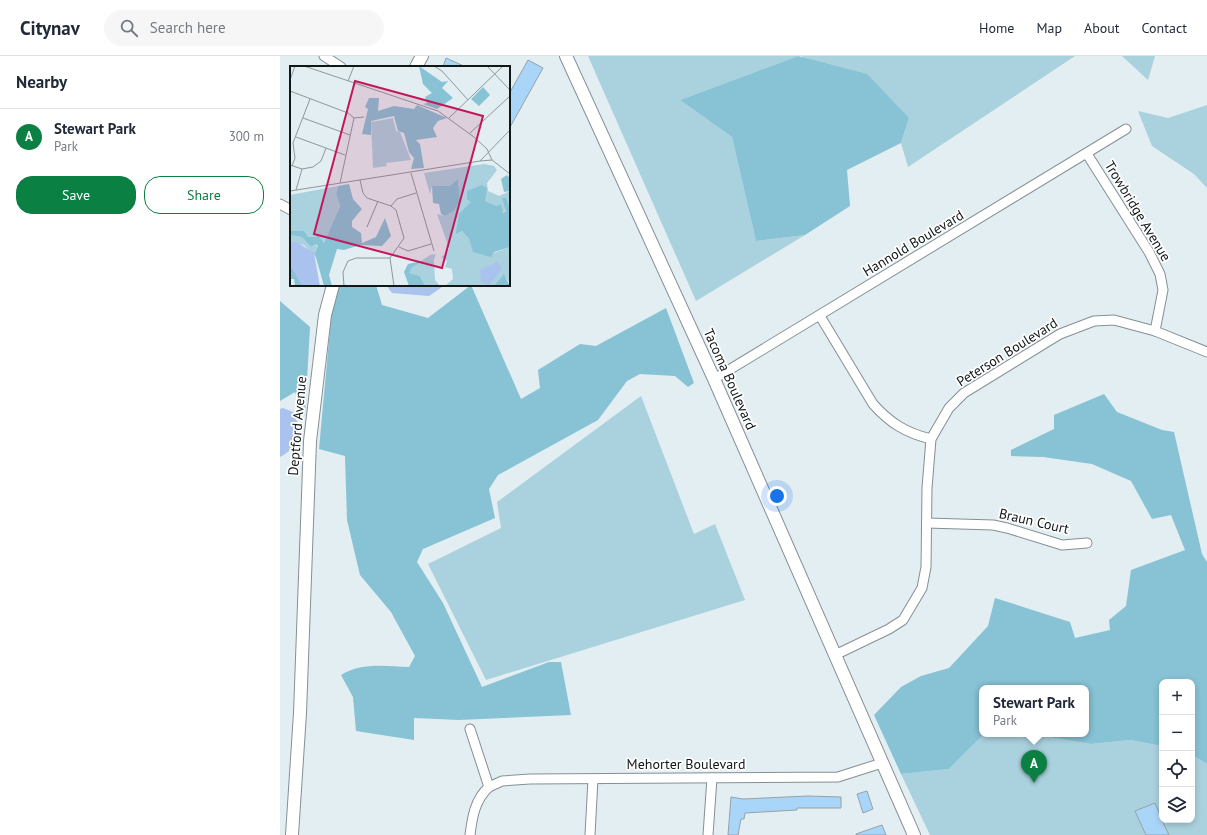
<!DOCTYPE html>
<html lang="en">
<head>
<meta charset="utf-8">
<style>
  :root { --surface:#fff; --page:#f6f6f7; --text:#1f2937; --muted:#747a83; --line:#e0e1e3; --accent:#0b8043 }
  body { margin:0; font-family:"PT Sans",sans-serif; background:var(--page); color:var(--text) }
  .controls { position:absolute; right:12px; bottom:12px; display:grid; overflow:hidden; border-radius:8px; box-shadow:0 2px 6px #0003 }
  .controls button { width:36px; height:36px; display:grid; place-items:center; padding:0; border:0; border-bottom:1px solid var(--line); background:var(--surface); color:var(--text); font:20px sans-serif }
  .you { position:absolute; left:497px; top:440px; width:14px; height:14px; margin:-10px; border:3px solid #fff; border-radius:50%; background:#1a73e8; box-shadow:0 0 0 6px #1a73e833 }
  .badge { display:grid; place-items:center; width:26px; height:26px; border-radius:50%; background:var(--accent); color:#fff; font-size:13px; font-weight:700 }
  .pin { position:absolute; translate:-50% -33px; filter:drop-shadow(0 1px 2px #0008) }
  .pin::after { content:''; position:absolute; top:21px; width:14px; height:12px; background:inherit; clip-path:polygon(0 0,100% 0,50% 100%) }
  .popup { position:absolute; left:699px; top:629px; width:110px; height:52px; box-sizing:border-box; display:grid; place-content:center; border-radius:8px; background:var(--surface); filter:drop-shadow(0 1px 3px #0005); font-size:13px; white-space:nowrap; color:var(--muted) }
  .popup b { font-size:15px; color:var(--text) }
  .popup::after { content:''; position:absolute; left:50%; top:100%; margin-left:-8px; border:8px solid transparent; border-top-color:var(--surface) }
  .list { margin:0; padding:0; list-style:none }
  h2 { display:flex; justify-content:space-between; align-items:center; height:52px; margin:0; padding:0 16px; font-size:17px }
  h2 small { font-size:13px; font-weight:400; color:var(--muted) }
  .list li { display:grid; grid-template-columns:26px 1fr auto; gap:12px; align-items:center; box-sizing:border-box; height:56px; padding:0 16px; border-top:1px solid var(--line) }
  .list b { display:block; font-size:15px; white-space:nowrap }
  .list p { margin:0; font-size:13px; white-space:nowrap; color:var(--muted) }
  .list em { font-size:13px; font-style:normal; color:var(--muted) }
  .actions { display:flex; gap:8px; padding:12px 16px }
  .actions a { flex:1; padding:9px 0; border:1px solid var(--accent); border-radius:16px; text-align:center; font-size:14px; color:var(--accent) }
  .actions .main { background:var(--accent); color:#fff }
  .icon { flex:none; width:22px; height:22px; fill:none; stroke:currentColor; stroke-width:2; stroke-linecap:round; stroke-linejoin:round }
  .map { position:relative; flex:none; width:927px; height:779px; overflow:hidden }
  header { display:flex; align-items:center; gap:24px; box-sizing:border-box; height:56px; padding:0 20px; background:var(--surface); border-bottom:1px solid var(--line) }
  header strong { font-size:19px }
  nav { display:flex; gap:22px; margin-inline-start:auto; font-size:14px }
  .search { width:280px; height:36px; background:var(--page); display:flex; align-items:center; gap:10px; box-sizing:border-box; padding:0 14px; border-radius:22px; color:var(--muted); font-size:15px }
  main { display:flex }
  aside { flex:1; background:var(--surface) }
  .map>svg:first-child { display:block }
</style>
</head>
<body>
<header>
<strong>Citynav</strong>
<div class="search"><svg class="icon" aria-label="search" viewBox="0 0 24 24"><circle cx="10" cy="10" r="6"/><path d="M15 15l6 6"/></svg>Search here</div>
<nav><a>Home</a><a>Map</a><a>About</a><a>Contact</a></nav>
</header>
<main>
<aside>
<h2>Nearby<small></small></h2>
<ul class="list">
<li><span class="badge">A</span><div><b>Stewart Park</b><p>Park</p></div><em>300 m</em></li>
</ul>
<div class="actions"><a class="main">Save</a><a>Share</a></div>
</aside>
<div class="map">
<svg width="927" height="779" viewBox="0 0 927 779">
  <rect width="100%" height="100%" fill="#e2eef2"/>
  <!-- green -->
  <g fill="#aad1de">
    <path d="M308,0H518L400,44L452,81L476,185L525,179L416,245Z"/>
    <path d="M521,0H795L628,111L621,87L629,62Z"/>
    <path d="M842,0H875L868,24Z"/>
    <path d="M927,49V132L914,118L872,90L858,55L888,62Z"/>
    <path d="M361,340L414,478L435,468L465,544L206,624L148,508L221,472L217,446Z"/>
    <path d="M704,678H751L811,688L850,684L882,690V764H912V699L927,708V779H650L621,718L669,713Z"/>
  </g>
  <!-- forest -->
  <g fill="#87c2d5">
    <path d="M518,0L587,18L629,62L621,87L567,114L570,150L525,179L476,185L452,81L400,44Z"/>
    <path d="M60,229H96L102,249L148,262L191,229L241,343L260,332L258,314L300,288L316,290L386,252L414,327L408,331L395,320L360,318L347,325L318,364L218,419L209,433L215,462L143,493L137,506L163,547L202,631L269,606H281L291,659L179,664L134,662V684L76,675L73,641L61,619C81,606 106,610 129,611L135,600L111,556L80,519L67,464L65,400L39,393L52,252Z"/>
    <path d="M0,245L30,271L25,360L15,336L0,345Z"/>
    <path d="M824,338L837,356L882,374L894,376L922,498L927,506V708L912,699V626H882V690L850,684L811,688L751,678H806V632H702V678H704L669,713L621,718L594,659L621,631L641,620L669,612L708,570L715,542L790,566L795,582L830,574L829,564L846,550L851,514L905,494L891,459L872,463L851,425L812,408L763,401L731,400V394L774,373V359Z"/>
  </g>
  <!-- water -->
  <g fill="#aac3ee">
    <path d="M106,229L151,231L165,229L149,240L112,237Z"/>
    <path d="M3,352L13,356C23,374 18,392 0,401V353Z"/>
  </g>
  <!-- building -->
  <g fill="#a9d6f8" stroke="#98a1a8">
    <path d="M166,2L186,11H163Z"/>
    <path d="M248,4L263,12L229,73V38Z"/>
    <path d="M587,735L593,753L583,757L577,738Z"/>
    <path d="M528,740L561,741V752H517V754L465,757L464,763H461L458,779H448L451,741L463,743Z"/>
    <path d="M875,747L882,764L889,779H866L855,755Z"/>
    <path d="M602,769L606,779H576V778Z"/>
  </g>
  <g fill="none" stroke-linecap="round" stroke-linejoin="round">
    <!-- minor casing -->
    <g stroke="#859094" stroke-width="11">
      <g id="minor">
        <path d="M44,0L61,11"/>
        <path d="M807,98L869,196L880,218L883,234L875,275"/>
        <path d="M0,148L11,154"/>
        <path d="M540,260L593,348C610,367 626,377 651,383"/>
        <path d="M434,323L846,73"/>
        <path d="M647,467L713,469L727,472L782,489L807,487"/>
        <path d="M555,599L609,573L623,564L642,532L646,511L647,432L651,383L669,352L684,337L780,278L814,265L834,264L875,275L927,296"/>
        <path d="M190,673L209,731C195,743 192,762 190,779"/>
        <path d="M209,731L222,725L250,723L558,721L602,707"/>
        <path d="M310,779L313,723"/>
        <path d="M428,779L432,722"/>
      </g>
    </g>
    <!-- tertiary casing -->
    <g stroke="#859094" stroke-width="14">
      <g id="tertiary">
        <path d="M286,0L434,323L634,779"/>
        <path d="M136,11L142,0"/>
        <path d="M12,779L20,657L30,385L45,259L53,229"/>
      </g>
    </g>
    <!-- minor -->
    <use href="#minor" stroke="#fff" stroke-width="9"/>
    <!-- tertiary -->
    <use href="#tertiary" stroke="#fff" stroke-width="12"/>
  </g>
  <g text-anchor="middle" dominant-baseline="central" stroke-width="3.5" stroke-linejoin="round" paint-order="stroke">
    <!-- street labels -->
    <g font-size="14" fill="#111617" stroke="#fff">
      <text transform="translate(858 155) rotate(59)">Trowbridge Avenue</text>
      <text transform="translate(633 187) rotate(-31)">Hannold Boulevard</text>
      <text transform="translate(727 296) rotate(-32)">Peterson Boulevard</text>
      <text transform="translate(450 323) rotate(66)">Tacoma Boulevard</text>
      <text transform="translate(17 370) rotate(-85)">Deptford Avenue</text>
      <text transform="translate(754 465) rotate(13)">Braun Court</text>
      <text x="406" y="708">Mehorter Boulevard</text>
    </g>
  </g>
  <!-- overview -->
  <g transform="translate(10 10)">
    <rect width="220" height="220" fill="#e2eef2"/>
    <path d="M103,52L106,65L110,66L121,94L96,97L97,100L83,102L81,56ZM194,98L204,100L207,104L197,117L198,125L209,130L220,125V142L212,147L207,140L195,135L194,131L181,135L168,168L172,165L201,188L220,181V217L214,209L204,220H155L163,213L162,203L155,201L157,195L151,191L157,187L159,182L147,148L155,150L164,145L170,135L168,114L160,120H142L140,128L134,107ZM48,120L46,128L50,140L34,177L29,170L18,171L13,165H0V129ZM0,169L12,171L21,181L26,178L28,183L26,191L14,179L0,176ZM146,188L144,193L145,214L150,220H135L130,210L118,207L122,201L140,189Z" fill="#aad1de"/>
    <path d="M129,0L152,16L158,15L152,22L163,32L147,43L133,38L137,37L135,31L142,27L133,18ZM193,21L200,29L189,40L181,33ZM79,32H89L88,45L104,40L124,43L127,39L157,52L148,55L143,62L147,71L126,74L130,78L134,102L121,103L124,92L119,86L114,67L108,65L104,50L81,55V69L72,68L78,43L75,41ZM217,109L220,112V125L214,126L211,113ZM168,113L170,135L164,145L155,150L151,148L149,138L143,137L142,120H160ZM59,118L63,133L72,143L62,155V161L71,167L72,177L86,171L95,152L101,170L92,180L70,179L54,184L47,183L39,209L42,220H34L25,188L28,180L26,178L21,181L12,171L0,169V165H14L18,171L29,170L34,177L50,140L46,128L48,120ZM192,119L197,122L195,135L207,140L211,138L213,147L216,145L212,132H216L220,142V181L204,186L201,191L183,186L179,172L172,165L167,168L166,166L169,148L181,136L177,133V125ZM133,195L122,201L119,207L130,210L135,220H119L114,206L118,198ZM0,199L11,214L12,220H5L4,213H0ZM214,208L220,220H204Z" fill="#87c2d5"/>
    <path d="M0,176H7L24,187L30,220H12L0,199ZM208,195L212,203L204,214L198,219L191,216L190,204Z" fill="#aac3ee"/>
    <path fill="none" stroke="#8e989a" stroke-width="1" d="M14,0L148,45L184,71L197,83L202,94M144,0L152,5L178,34M197,0L220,24M0,14L5,0M58,15L64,0M0,25L58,47L64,52L74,51M13,52L60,69M159,52L213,0M180,67L220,30M6,71L55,89M190,95L202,94L220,108M0,99L12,103L23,101L31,95L36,82M2,100L5,92L3,77L20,33M121,107L144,185M50,117L64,52M6,124L12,103M0,125L190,95L220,64M101,140L107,133L126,127M77,161L88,135M109,181L118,185L141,178M100,192L104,220M54,220L53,206L58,195L66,192H100L114,172L106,144L101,140L77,132L73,127L70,114"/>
    <path fill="#c2185b" fill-opacity="0.15" stroke="#c2185b" stroke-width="2" d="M65,15L193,50L152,202L24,168Z"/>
    <rect width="220" height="220" fill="none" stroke="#111617" stroke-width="2"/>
  </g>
</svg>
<div class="controls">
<button>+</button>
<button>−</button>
<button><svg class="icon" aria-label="locate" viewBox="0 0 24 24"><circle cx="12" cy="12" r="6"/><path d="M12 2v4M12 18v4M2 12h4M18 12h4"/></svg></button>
<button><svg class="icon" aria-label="layers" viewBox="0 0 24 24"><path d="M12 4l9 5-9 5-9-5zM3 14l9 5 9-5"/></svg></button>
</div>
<div class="you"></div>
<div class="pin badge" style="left:754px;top:727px">A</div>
<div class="popup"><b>Stewart Park</b>Park</div>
</div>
</main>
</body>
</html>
